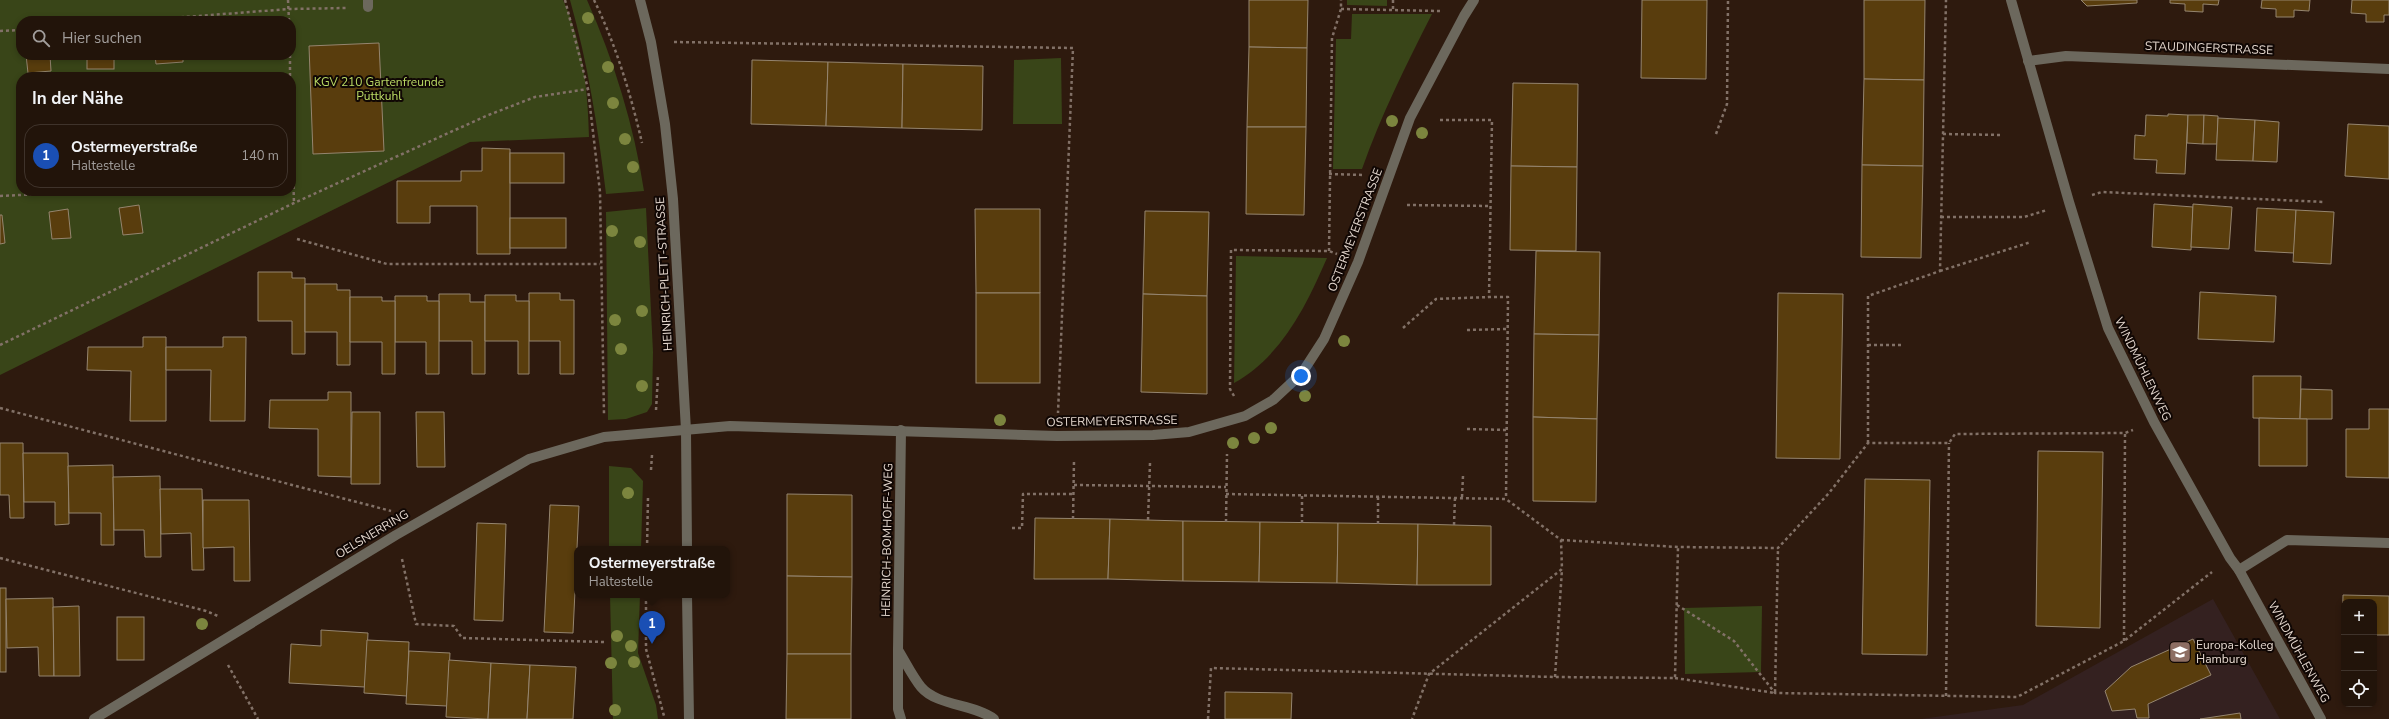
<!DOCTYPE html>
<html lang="de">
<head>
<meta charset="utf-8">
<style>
  :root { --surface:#22140a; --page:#2e2118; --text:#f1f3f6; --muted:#a29e9c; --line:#3f332b; --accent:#d93025 }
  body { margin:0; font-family:"Nunito Sans",sans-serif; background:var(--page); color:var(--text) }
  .controls { position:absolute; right:12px; bottom:12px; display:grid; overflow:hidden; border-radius:8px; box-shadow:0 2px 6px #0003 }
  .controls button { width:36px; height:36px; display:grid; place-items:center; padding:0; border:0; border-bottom:1px solid var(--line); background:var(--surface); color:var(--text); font:20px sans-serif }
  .you { position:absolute; left:1301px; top:376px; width:14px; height:14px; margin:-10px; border:3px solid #fff; border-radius:50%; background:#1a73e8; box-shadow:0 0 0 6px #1a73e833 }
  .badge { display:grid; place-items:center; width:26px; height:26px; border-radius:50%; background:var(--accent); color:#fff; font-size:13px; font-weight:700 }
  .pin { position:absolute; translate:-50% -33px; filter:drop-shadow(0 1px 2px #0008) }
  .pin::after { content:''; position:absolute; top:21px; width:14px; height:12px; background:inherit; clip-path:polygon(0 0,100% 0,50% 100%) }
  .popup { position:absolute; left:574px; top:546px; width:156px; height:52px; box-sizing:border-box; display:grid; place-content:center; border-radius:8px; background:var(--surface); filter:drop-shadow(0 1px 3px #0005); font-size:13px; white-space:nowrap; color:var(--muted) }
  .popup b { font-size:15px; color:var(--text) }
  .popup::after { content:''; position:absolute; left:50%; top:100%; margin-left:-8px; border:8px solid transparent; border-top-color:var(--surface) }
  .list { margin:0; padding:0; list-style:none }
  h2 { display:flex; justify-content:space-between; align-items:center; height:52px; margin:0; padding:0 16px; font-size:17px }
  h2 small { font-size:13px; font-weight:400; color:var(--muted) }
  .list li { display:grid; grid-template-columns:26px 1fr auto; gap:12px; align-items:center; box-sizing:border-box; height:64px; margin:0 8px 8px; padding:0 8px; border:1px solid var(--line); border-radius:16px }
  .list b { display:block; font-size:15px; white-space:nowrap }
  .list p { margin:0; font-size:13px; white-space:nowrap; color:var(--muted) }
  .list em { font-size:13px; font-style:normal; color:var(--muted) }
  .icon { flex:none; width:22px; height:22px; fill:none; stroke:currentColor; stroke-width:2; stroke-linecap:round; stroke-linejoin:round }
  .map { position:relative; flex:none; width:2389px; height:719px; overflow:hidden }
  .search { position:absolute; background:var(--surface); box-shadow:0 2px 6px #0003; left:16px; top:16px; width:280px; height:44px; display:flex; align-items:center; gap:10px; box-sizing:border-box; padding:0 14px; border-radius:16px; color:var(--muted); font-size:15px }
  .panel { position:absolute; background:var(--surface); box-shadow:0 2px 6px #0003; left:16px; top:72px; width:280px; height:124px; border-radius:16px }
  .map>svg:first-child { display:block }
</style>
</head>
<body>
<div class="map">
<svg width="2389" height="719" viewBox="0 0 2389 719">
  <rect width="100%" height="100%" fill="#2e1a0e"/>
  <!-- education -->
  <path fill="#342120" d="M2213,599L2280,719H1921L2023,705Z"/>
  <!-- green -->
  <g fill="#394518" fill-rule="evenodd">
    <path d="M0,0H563C583,43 588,91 589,137L470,142L0,375ZM21,21H291V55H21ZM21,77H291V191H21Z"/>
    <path d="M570,0H587C614,61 634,125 644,191L606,194C598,128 588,64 570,0Z"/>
    <path d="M1347,0H1387V6L1347,5Z"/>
    <path d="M1352,14H1432C1406,65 1381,115 1362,169H1333L1336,39H1351Z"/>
    <path d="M1061,58L1062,124H1013L1014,60Z"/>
    <path d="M646,208L653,352L652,404L647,412L626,419L608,420L606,212Z"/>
    <path d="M1236,256L1327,258C1306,306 1282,356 1234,383Z"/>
    <path d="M609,466L631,468L643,481L641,549H609Z"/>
    <path d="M610,595H640L638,653L656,705L658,719H613Z"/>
    <path d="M1762,606L1761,672L1685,674L1684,608Z"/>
  </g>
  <!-- building -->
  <g fill="#593d0d" stroke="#95856f">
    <path d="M1249,0H1308L1307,48L1249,47Z"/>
    <path d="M1642,0H1707L1706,79L1641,78Z"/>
    <path d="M1864,0H1925L1924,80L1864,79Z"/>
    <path d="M2081,0H2137V3L2087,6Z"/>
    <path d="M2170,0H2219L2218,5L2203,4V12L2185,11V4L2170,3Z"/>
    <path d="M2262,0H2310L2309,11L2294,10V17H2276V9L2261,8Z"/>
    <path d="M2352,0H2389V15H2384V22H2366V14L2351,13Z"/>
    <path d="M379,43L384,151L313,154L309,46Z"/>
    <path d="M1249,47L1307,48L1306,127H1247Z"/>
    <path d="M26,55H50L51,71L28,73Z"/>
    <rect x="87" y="55" width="27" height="14"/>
    <path d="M155,55H183V62L156,64Z"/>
    <path d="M218,55H246V56L218,59Z"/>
    <path d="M752,60L828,62L826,126L751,124Z"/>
    <path d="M828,62L903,64L902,128L826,126Z"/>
    <path d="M903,64L983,66L982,130L902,128Z"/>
    <path d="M1864,79L1924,80L1923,166L1862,165Z"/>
    <path d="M1513,83L1578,84L1577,167L1511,166Z"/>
    <path d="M2168,114L2188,115L2185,174L2156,173L2157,160L2134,159L2135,135L2145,136L2146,115L2168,116Z"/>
    <path d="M2188,115H2204L2203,144L2187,143Z"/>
    <path d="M2204,115L2218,116L2217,144H2203Z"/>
    <path d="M2218,118L2255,120L2253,161L2216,160Z"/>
    <path d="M2255,120L2279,122L2277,162L2253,161Z"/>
    <path d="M2348,124L2389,126V179L2345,176Z"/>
    <path d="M1247,127H1306L1304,215L1246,214Z"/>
    <path d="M482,148L510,149V254H477V206H430V223H397V181H461V171H482Z"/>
    <rect x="510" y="153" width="54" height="30"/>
    <path d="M1862,165L1923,166L1921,258L1861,257Z"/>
    <path d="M1511,166L1577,167L1576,251L1510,250Z"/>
    <path d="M2154,204L2193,207L2191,250L2152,247Z"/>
    <path d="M2193,204L2232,207L2229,249L2191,247Z"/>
    <path d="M139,205L143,233L123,235L119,208Z"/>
    <path d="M2257,208L2296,210L2294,253L2255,251Z"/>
    <path d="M68,209L71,238L52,239L49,212Z"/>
    <path d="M975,209H1040V293H976Z"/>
    <path d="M2296,210L2334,212L2331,264L2293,262Z"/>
    <path d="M1145,211L1209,212L1207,296L1143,294Z"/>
    <path d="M0,215H2L5,243L0,244Z"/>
    <rect x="510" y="218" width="56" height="30"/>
    <path d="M1536,251L1600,252L1599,335L1534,334Z"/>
    <path d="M258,272H292V278H305V354H292V321H258Z"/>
    <path d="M305,284H337V290H350V365H337V332H305Z"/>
    <path d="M2200,292L2276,296L2274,342L2198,339Z"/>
    <path d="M529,293H560V300H574V374H560V341H529Z"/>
    <rect x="976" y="293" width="64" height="90"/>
    <path d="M1778,293L1843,294L1840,459L1776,458Z"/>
    <path d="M439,294H470V302H485V374H472V341H439Z"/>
    <path d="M1143,294L1207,296V394L1141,392Z"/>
    <path d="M485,295H516V301H529V374H518V341H485Z"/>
    <path d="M395,296H427V301H439V374H426V342H395Z"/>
    <path d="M350,297H382V301H395V374H382V342H350Z"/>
    <path d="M1534,334L1599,335L1597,419L1533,417Z"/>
    <path d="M143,337H166V421H130L131,371L87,370L88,347H143Z"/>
    <path d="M223,337H246L245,421H210L211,370H166V347H223Z"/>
    <path d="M2253,376H2301L2300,419L2253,418Z"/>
    <path d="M2301,389L2332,390V419H2300Z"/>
    <path d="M328,392H351V477L318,476V429L269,428L270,400H328Z"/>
    <path d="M2369,409H2389V478L2346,477V429H2369Z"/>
    <path d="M352,412H380V484H351Z"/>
    <path d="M416,412H444L445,467H417Z"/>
    <path d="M1533,417L1597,419L1596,502L1533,501Z"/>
    <path d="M2259,418L2307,419V466H2259Z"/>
    <path d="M0,443H23L24,518H10L9,495H0Z"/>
    <path d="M2038,451L2103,452L2100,628L2036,626Z"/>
    <path d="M23,453H68L69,524L55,525V502H24Z"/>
    <path d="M113,465L114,545H101V513H69L68,466Z"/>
    <path d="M160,476L161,557H145L144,530H114L113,477Z"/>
    <path d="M1865,479L1930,480L1927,655L1862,654Z"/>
    <path d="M160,489H202L204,570H192L191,533L161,534Z"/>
    <path d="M787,494L852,495V577L787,576Z"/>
    <path d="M203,500H249L250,581H234V547L203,548Z"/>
    <path d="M550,505L579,506L573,633L544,632Z"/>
    <path d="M1035,518L1110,519L1108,579H1034Z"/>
    <path d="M1110,519L1183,521V581L1108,579Z"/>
    <path d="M1183,521L1260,522L1259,582L1183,581Z"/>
    <path d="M1260,522L1338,523L1337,583L1259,582Z"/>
    <path d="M477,523L506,524L503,621L474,620Z"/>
    <path d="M1338,523L1418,524L1417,585L1337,583Z"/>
    <path d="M1418,524L1491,526V585H1417Z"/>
    <path d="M787,576L852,577L851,654H787Z"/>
    <rect x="0" y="588" width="6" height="84"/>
    <path d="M2343,595L2389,596V635H2374V602H2344V634H2342Z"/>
    <path d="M53,598L54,676H39L38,647L7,648L6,599Z"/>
    <path d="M79,606L80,676H54L53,607Z"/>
    <rect x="117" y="617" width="27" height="43"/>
    <path d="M321,630L368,633L365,687L289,683L291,644L321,646Z"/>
    <path d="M2193,639L2211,675L2148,704L2149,718H2137L2135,709L2112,711L2105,691L2131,667Z"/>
    <path d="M367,640L409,642L407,696L364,693Z"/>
    <path d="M409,651L450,653L447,706L406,704Z"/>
    <path d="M787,654H851V719H786Z"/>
    <path d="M449,660L491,663L488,719L446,717Z"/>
    <path d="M491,663L530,665L527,719H488Z"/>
    <path d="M530,665L576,667L573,719H527Z"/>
    <path d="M1225,692L1292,693L1291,719H1225Z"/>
    <path d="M2240,713L2241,719H2200Z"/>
  </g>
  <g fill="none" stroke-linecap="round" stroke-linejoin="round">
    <!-- path -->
    <g stroke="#827167" stroke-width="2.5" stroke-dasharray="3 3" stroke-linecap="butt">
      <path d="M288,0L289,21"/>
      <path d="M565,0L588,89L600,192L604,414"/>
      <path d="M594,0C616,45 631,95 642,143"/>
      <path d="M1393,0V10"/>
      <path d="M1341,9L1440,11"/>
      <path d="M133,21L289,9L346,8"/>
      <path d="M0,31L21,30"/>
      <path d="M674,42L1073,48L1058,413"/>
      <path d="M290,55V77"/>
      <path d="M291,108L294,203"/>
      <path d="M1440,120H1492L1489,297H1508L1506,499"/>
      <path d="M1716,134L1727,104L1728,0"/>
      <path d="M1943,134L2002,135"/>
      <path d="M1329,174L1364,175"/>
      <path d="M2092,195L2102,192L2325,202"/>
      <path d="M0,196L102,191"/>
      <path d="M1407,205L1490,206"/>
      <path d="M1941,217H2024L2047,210"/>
      <path d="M297,239L387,264H600"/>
      <path d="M1329,251L1332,38L1341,9V0"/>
      <path d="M1940,271L2031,242"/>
      <path d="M1403,328L1436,299L1489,297"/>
      <path d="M1467,330L1507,329"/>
      <path d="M0,345L294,203L486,116L535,97L588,89"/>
      <path d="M1868,345H1903"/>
      <path d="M1234,396L1230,389L1231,250L1329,251L1337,254"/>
      <path d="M0,408L391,511"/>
      <path d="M656,410L658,375"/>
      <path d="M1467,429L1507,430"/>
      <path d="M1868,443V296L1940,271L1946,0"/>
      <path d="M651,470L652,455"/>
      <path d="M1074,485L1226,487"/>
      <path d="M1226,494L1506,499L1561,540L1562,569L1429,674L1412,719"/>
      <path d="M1302,496V523"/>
      <path d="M1462,497L1463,476"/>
      <path d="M1073,519L1074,461"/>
      <path d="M1148,520L1150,463"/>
      <path d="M1226,522L1227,454"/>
      <path d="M1378,524V496"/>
      <path d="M1454,525L1455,497"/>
      <path d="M1012,528H1022L1023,494H1074"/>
      <path d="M1561,540L1678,547L1778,548L1829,493L1868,443H1949L1955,434L2125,433L2133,430"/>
      <path d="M647,549L648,497"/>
      <path d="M0,558L206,611L218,616"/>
      <path d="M402,559L416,624L454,626L462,638L604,642"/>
      <path d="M646,595V649L664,716"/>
      <path d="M1677,605L1734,641L1775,693L2017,697L2124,641L2212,572"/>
      <path d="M2124,641L2125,433"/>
      <path d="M228,665L258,719"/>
      <path d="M1555,677L1562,569"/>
      <path d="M1675,678L1775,693L1778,548"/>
      <path d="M1946,696L1949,443"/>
      <path d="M1208,719L1211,668L1555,677L1675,678L1678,547"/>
    </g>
    <!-- minor -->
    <g stroke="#6c685d" stroke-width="10">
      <path d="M368,0V7"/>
      <path d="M640,0L651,42L665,124L673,199L686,430L687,549"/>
      <path d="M2011,0L2069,202L2108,328L2154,422L2230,558L2239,570L2321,719"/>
      <path d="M2028,61L2066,56L2389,69"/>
      <path d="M2239,570L2287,540L2389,543"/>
      <path d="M687,595L689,719"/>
      <path d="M898,650C905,661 912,676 921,687C937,706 974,704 994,719"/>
      <path d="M94,719L396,535L529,459L604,437L730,426L1057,436L1153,435L1189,432L1245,416L1273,400L1302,373L1324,339L1358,262L1410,118L1464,16L1474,0"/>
      <path d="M901,719L898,709V650L901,430"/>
    </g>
  </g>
  <!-- trees -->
  <g fill="#7c853e">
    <circle cx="588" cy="18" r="6"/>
    <circle cx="608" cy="67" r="6"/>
    <circle cx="613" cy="103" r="6"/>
    <circle cx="1392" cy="121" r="6"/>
    <circle cx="1422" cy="133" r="6"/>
    <circle cx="625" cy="139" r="6"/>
    <circle cx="633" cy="167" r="6"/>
    <circle cx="612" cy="231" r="6"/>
    <circle cx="640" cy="242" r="6"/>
    <circle cx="642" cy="311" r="6"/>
    <circle cx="615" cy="320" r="6"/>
    <circle cx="1344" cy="341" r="6"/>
    <circle cx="621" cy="349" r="6"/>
    <circle cx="642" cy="386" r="6"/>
    <circle cx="1305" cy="396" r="6"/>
    <circle cx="1000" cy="420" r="6"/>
    <circle cx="1271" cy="428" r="6"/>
    <circle cx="1254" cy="438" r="6"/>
    <circle cx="1233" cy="443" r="6"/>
    <circle cx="628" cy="493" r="6"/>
    <circle cx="202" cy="624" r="6"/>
    <circle cx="617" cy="636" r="6"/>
    <circle cx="631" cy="646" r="6"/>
    <circle cx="634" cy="662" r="6"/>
    <circle cx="611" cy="663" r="6"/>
    <circle cx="615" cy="710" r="6"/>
  </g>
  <!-- icons -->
  <defs>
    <g id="university-square" transform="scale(1.15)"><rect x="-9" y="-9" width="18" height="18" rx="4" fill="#8d6e63" stroke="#100704"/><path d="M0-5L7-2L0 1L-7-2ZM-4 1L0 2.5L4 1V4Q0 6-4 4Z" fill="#fff"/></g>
  </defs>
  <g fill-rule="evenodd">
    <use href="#university-square" x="2180" y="652"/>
  </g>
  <g text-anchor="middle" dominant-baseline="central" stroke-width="4" stroke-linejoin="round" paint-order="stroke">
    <!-- street labels -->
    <g font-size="12" fill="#e4d7ce" stroke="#100704">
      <text transform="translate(2209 48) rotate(2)">STAUDINGERSTRASSE</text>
      <text transform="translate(1355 230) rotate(-69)">OSTERMEYERSTRASSE</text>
      <text transform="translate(664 274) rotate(-93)">HEINRICH-PLETT-STRASSE</text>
      <text transform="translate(2143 369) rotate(64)">WINDMÜHLENWEG</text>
      <text transform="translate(1112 421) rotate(-1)">OSTERMEYERSTRASSE</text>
      <text transform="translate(372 534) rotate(-31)">OELSNERRING</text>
      <text transform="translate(887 540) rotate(-89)">HEINRICH-BOMHOFF-WEG</text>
      <text transform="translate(2299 652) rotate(61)">WINDMÜHLENWEG</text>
    </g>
    <!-- park labels -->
    <g font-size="12" fill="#bbdc65" stroke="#100704">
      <text x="379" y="82">KGV 210 Gartenfreunde<tspan x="379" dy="14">Püttkuhl</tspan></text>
    </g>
    <!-- poi labels -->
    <g font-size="12" fill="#e4d7ce" stroke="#100704" text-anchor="start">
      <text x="2196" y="645">Europa-Kolleg<tspan x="2196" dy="14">Hamburg</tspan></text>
    </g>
  </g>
</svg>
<div class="controls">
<button>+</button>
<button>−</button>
<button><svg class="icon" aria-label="locate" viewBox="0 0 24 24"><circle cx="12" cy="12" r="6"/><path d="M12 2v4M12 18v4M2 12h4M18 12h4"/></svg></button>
</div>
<div class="you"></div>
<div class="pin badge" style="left:652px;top:644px;background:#1a4fb4">1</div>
<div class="popup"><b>Ostermeyerstraße</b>Haltestelle</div>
<div class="search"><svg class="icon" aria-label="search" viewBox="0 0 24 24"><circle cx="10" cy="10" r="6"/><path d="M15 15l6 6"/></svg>Hier suchen</div>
<section class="panel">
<h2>In der Nähe<small></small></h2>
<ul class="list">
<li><span class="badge" style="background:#1a4fb4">1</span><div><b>Ostermeyerstraße</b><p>Haltestelle</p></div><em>140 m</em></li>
</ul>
</section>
</div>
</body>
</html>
